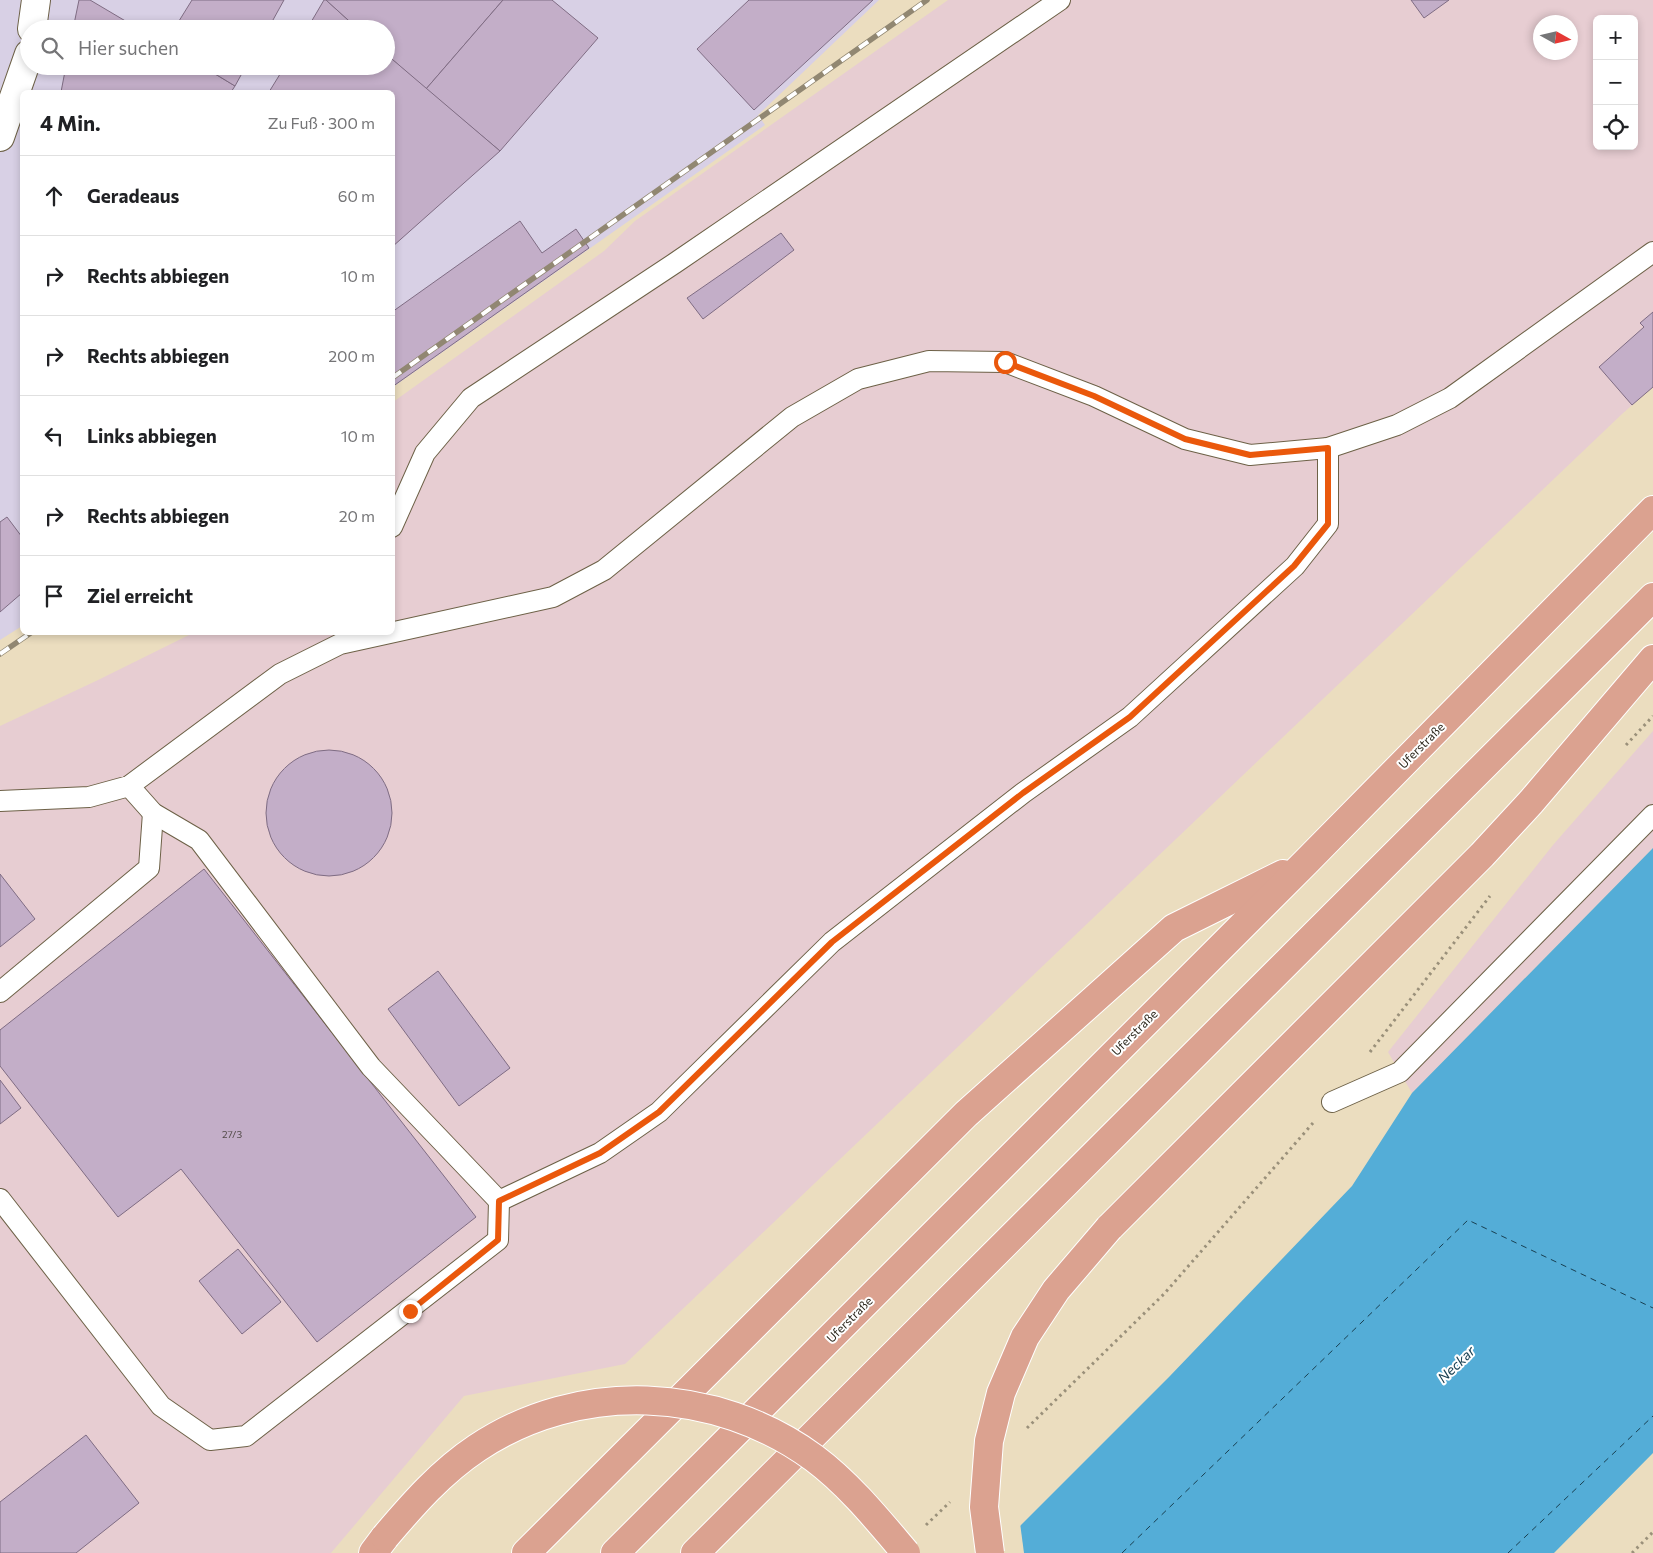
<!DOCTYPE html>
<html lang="de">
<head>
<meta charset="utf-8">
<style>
  :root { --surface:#fff; --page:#f2f2f2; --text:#202124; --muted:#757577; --line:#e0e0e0 }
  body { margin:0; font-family:Commissioner,sans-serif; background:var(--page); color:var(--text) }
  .controls { position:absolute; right:15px; top:15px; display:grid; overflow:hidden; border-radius:8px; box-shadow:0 2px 8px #0003 }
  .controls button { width:45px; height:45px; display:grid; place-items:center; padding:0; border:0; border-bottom:1px solid var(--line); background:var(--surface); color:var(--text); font:25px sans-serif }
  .compass { position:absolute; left:1533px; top:15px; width:45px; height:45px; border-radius:50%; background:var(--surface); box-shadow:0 2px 8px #0003; rotate:98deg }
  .stop { position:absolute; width:15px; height:15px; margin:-11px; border:4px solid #ea580c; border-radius:50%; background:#fff }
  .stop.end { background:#ea580c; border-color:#fff; box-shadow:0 1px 5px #0008 }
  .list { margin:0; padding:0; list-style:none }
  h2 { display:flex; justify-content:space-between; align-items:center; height:65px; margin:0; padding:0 20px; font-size:21px }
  h2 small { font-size:16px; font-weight:400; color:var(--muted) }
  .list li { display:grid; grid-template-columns:32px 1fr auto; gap:15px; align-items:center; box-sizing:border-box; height:80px; padding:0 20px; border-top:1px solid var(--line) }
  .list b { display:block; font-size:19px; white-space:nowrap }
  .list em { font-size:16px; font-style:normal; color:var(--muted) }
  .icon { flex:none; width:28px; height:28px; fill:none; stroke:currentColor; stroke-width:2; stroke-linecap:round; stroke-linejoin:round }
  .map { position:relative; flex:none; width:1653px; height:1553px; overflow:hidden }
  .search { position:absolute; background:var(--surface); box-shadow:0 2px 8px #0003; left:20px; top:20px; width:375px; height:55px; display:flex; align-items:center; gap:12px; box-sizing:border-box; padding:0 18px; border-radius:28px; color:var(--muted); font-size:19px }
  .panel { position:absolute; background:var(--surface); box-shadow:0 2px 8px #0003; left:20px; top:90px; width:375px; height:545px; border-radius:8px }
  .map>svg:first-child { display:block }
</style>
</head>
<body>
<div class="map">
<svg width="1653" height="1553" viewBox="0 0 1653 1553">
  <rect width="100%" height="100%" fill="#ebddbf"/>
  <!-- commercial -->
  <path fill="#d8d0e5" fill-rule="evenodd" d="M0,0H879L758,115L765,125L393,387L392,92H22V626L0,640ZM29,29H386V66H29Z"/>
  <!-- industrial -->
  <g fill="#e7cdd2" fill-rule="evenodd">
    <path d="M948,0H1653V387L1622,414L625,1364L464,1396L331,1553H0V726L96,681L193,633L392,632L393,402L604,251L635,221ZM1597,19H1634V146H1597ZM1540,22H1570V52H1540Z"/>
    <path d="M1653,731V848L1412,1093L1388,1052L1553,845Z"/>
  </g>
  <!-- water -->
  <path fill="#54add7" d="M1653,848V1453L1554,1553H993L1169,1377L1352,1186L1412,1093Z"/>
  <!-- pier -->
  <path fill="#ebddbf" d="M1020,1523L1024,1553H991L992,1551Z"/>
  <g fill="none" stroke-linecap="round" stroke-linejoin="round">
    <!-- ferry -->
    <g stroke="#194052" stroke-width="1" stroke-dasharray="6 5" stroke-linecap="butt">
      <path d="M1122,1553L1468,1220L1653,1308"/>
      <path d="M1508,1553L1653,1416"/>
    </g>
  </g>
  <!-- building -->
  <g fill="#c3aec8" stroke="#7f6c83">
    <path d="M79,0H90L139,29H73Z"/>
    <path d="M192,0H284L268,29H174Z"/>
    <path d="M324,0H326L358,29H307Z"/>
    <path d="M326,0H503L426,89L386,54V29H358Z"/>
    <path d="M503,0H552L598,38L500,151L426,89Z"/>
    <path d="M749,0H873L754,110L697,49Z"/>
    <path d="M1411,0H1449L1424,18Z"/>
    <path d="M386,54L500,151L392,247V92H269L285,66H386Z"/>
    <path d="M66,66H202L235,86L231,92H61Z"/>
    <path d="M202,66H246L235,86Z"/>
    <path d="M520,221L542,253L576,229L589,248L392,387V312Z"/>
    <path d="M781,233L794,250L703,319L687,298Z"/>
    <path d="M1653,312V387L1632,405L1599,367L1644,327L1640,323Z"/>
    <path d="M7,517L22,537V593L0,612V522Z"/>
    <circle cx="329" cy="813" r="63"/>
    <path d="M204,869L476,1217L317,1342L181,1169L118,1217L0,1066V1030Z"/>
    <path d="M0,874L35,919L0,947Z"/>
    <path d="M438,971L510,1068L459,1106L388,1009Z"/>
    <path d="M0,1080L21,1108L0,1124Z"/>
    <path d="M238,1249L281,1302L242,1334L199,1281Z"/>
    <path d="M86,1435L139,1503L76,1553H0V1502Z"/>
  </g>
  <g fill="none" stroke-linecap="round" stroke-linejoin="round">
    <!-- service casing -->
    <g stroke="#6d6147" stroke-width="22">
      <g id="service">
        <path d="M392,527L425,453L471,398L675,263L1060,0"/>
        <path d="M129,786L153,813L199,840L371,1067L499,1201L600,1153L659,1112L832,942L1023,793L1130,717L1295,566L1328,524V448"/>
        <path d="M0,801L89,797L129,786L280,674L340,644L553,597L604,570L792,417L858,379L929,361L1005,362L1094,396L1185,439L1250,455L1328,448L1397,425L1450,398L1653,252"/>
        <path d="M0,992L149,868L153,813"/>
        <path d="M1332,1102L1400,1072L1653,815"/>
        <path d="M0,1199L161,1406L210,1440L246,1436L498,1240L499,1201"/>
      </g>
    </g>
    <!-- minor casing -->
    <g stroke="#6d6147" stroke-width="30">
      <g id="minor">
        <path d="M32,29L36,0"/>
        <path d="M0,137L29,54"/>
      </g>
    </g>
    <!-- trunk casing -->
    <g stroke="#fff" stroke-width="30">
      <g id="trunk">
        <path d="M1109,1228L1482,855L1531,802L1653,659"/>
        <path d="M373,1553L385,1537"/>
        <path d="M526,1553L966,1114L1174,928L1283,874"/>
        <path d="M615,1553L1305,863L1653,510"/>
        <path d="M695,1553L1653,597"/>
      </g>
    </g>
    <!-- path -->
    <g stroke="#9a907a" stroke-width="3" stroke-dasharray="2.5 4" stroke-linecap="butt">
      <path d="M1626,745L1653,716"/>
      <path d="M1370,1052L1490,896"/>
      <path d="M1027,1428L1164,1294L1313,1123"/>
      <path d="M926,1525L950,1502"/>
      <path d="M1632,1553L1653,1532"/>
    </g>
    <!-- service -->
    <use href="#service" stroke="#fff" stroke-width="20"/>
    <!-- minor -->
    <use href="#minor" stroke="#fff" stroke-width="28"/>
    <!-- trunk -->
    <use href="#trunk" stroke="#dba290" stroke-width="28"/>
    <!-- rail casing -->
    <g stroke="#918772" stroke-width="5.5">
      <g id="rail">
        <path d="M392,378L927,0"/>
        <path d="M0,654L32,632"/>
      </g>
    </g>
    <!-- rail -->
    <use href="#rail" stroke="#fff" stroke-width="4" stroke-dasharray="11" stroke-linecap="butt"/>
    <!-- trunk-bridge casing -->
    <g stroke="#fff" stroke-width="30" stroke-linecap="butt">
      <g id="trunk-bridge">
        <path d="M385,1537C413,1504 441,1472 477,1448C579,1380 716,1386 814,1458C849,1484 878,1520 906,1553"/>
        <path d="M990,1553L984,1507L989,1441L1001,1393L1025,1337L1056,1290L1109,1228"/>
      </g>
    </g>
    <!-- trunk-bridge -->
    <use href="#trunk-bridge" stroke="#dba290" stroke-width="28"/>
  </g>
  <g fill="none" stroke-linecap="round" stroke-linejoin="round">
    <!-- route -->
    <path stroke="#ea580c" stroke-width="6" d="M410,1311L498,1240L499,1201L600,1153L659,1112L832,942L1023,793L1130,717L1294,566L1328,524V448L1250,455L1185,439L1094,396L1005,362"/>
  </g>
  <g text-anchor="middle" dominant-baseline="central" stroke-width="4" stroke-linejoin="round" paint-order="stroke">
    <!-- number labels -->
    <g font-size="10" fill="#524a48">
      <text x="232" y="1134">27/3</text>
    </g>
    <!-- street labels -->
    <g font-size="12" fill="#2d281d" stroke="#fff">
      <text transform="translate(1421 745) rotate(-45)">Uferstraße</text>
      <text transform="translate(1134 1032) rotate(-45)">Uferstraße</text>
      <text transform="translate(849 1319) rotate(-45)">Uferstraße</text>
    </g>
    <!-- water labels -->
    <g font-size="14" font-style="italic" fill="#194052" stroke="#fff">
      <text transform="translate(1456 1364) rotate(-44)">Neckar</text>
    </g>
  </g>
</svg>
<div class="controls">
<button>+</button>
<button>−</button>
<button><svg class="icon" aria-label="locate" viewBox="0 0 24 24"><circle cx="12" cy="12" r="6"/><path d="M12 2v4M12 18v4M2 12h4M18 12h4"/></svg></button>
</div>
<svg class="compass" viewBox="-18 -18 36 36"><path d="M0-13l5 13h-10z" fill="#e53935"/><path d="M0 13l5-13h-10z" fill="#757577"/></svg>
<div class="stop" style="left:1005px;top:362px"></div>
<div class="stop end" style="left:410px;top:1311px"></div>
<div class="search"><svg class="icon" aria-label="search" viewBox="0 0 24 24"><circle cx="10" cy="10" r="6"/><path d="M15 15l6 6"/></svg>Hier suchen</div>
<section class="panel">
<h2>4 Min.<small>Zu Fuß · 300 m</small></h2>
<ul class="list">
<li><svg class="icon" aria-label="ahead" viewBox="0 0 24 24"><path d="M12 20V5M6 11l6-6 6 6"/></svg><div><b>Geradeaus</b></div><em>60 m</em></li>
<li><svg class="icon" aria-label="right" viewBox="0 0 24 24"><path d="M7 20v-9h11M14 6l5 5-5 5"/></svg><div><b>Rechts abbiegen</b></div><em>10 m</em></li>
<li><svg class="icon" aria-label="right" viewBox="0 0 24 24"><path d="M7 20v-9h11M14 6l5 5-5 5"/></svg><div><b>Rechts abbiegen</b></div><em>200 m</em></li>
<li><svg class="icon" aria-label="left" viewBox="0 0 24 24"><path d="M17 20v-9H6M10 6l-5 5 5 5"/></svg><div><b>Links abbiegen</b></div><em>10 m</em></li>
<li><svg class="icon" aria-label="right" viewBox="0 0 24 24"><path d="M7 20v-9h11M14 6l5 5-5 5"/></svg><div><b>Rechts abbiegen</b></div><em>20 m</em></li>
<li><svg class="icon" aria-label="arrive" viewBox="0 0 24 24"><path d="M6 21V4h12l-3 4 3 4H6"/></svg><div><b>Ziel erreicht</b></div></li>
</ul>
</section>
</div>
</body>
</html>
